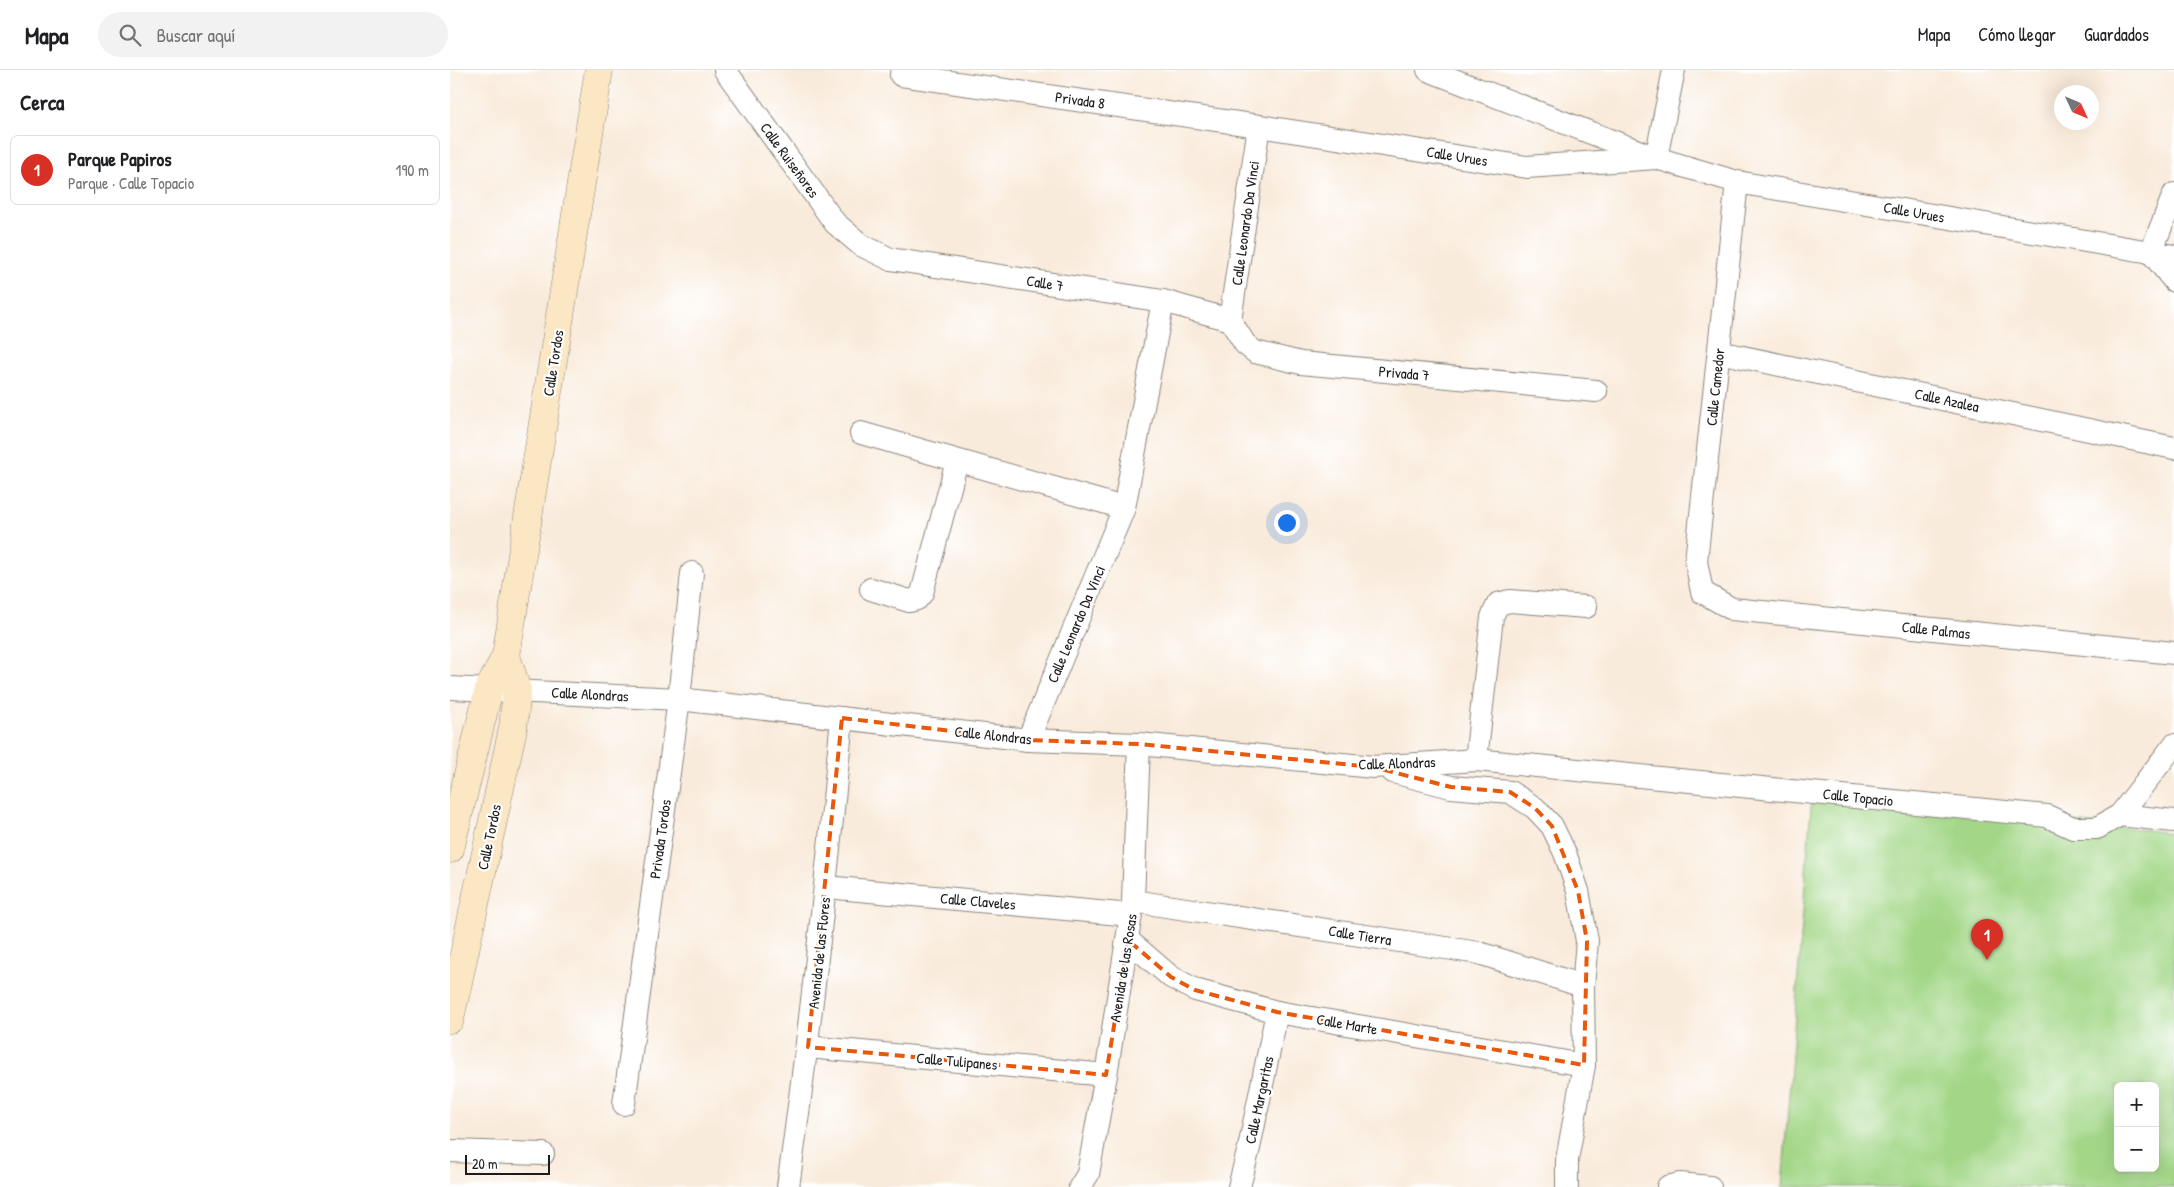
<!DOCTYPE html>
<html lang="es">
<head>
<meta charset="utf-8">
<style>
  :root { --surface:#fff; --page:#f2f2f2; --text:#202124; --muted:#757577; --line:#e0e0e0; --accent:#d93025 }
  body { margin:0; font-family:"Patrick Hand",sans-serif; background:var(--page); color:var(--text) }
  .controls { position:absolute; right:15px; bottom:15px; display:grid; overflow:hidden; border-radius:8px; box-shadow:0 5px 20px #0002 }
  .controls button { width:45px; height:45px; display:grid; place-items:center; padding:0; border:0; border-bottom:1px solid var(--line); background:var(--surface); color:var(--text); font:25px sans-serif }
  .compass { position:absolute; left:1604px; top:15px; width:45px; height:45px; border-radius:50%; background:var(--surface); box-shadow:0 5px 20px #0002; rotate:134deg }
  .scale { position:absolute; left:15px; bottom:12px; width:85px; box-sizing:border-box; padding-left:5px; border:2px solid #1c1c1c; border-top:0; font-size:14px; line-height:18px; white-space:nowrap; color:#1c1c1c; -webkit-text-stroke:4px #fff; paint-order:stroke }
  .you { position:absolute; left:836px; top:452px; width:18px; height:18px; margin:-12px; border:4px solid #fff; border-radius:50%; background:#1a73e8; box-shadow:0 0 0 8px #1a73e833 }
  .badge { display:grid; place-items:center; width:32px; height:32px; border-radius:50%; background:var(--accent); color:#fff; font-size:16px; font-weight:700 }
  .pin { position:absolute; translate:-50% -41px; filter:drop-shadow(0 1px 2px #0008) }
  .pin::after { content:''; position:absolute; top:26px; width:18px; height:15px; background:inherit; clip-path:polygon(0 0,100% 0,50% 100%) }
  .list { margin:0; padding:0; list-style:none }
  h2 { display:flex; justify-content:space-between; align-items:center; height:65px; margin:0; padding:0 20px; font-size:21px }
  h2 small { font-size:16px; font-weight:400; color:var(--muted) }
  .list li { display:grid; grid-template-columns:32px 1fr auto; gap:15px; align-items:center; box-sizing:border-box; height:70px; margin:0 10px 10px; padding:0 10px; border:1px solid var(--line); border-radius:8px }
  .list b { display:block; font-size:19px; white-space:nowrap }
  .list p { margin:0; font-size:16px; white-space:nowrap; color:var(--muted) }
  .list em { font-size:16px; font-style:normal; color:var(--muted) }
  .icon { flex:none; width:28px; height:28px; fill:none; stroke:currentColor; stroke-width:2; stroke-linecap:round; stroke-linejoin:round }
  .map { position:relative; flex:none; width:1724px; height:1117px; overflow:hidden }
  header { display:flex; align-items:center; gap:30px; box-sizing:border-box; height:70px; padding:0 25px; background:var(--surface); border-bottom:1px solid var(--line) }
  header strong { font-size:24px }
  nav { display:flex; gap:28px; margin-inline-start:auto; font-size:18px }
  .search { width:350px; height:45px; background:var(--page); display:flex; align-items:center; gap:12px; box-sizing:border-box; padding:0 18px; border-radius:28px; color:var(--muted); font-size:19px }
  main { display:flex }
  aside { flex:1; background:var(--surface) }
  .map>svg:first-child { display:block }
</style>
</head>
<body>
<header>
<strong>Mapa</strong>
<div class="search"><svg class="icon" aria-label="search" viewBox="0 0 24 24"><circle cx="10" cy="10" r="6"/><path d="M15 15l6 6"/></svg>Buscar aquí</div>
<nav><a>Mapa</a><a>Cómo llegar</a><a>Guardados</a></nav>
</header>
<main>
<aside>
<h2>Cerca<small></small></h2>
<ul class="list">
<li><span class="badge">1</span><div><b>Parque Papiros</b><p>Parque · Calle Topacio</p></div><em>190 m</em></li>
</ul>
</aside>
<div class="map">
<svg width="1724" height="1117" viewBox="0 0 1724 1117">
  <rect width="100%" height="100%" fill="#fff"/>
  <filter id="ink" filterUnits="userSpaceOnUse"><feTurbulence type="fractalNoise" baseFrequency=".02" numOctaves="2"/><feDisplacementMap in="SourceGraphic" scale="10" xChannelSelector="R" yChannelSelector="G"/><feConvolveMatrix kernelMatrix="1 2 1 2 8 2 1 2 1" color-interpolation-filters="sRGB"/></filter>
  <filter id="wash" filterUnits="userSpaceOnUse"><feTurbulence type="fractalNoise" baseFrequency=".0096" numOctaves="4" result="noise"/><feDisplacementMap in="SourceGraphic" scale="20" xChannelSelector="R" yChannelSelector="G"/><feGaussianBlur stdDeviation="1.12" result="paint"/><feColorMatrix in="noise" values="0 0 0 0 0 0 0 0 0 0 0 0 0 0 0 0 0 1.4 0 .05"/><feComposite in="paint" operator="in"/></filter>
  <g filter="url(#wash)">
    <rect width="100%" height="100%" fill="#f9ebdb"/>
    <!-- green -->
    <path fill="#a3d787" stroke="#607a52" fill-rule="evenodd" d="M1362,723L1724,763V1117H1332ZM1668,1016H1705V1098H1668Z"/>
  </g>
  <g filter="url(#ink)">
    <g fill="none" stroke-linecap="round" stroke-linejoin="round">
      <!-- street casing -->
      <g stroke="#8a847c" stroke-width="24">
        <g id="street">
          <path d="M275,0L385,153L411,175L440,189L713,231L780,250"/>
          <path d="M978,0L1206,88L1287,112L1724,186"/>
          <path d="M451,5L809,56L1077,97L1206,88L1224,0"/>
          <path d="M1287,112L1246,491L1252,522L1282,539L1724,583"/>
          <path d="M1724,124L1701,182L1724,211"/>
          <path d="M780,250L795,274L805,282L851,293L1146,321"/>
          <path d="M780,250L809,56"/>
          <path d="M1269,282L1724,378"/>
          <path d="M411,363L674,438"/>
          <path d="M421,519L459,531L467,529L472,523L507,391"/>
          <path d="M0,618L229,629L578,670L689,674L923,697L1026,690L1597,746L1623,758H1647L1670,745L1724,751"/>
          <path d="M578,670L674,438L713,231"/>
          <path d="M1026,690L1042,547L1048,534L1060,531L1136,537"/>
          <path d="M943,702L1001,717L1060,722L1085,738L1102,756L1115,783L1128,821L1137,871L1133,916L1134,995L1117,1090V1117"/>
          <path d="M1670,745L1724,675"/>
          <path d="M376,817L681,845"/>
          <path d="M683,831L1029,883L1133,916"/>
          <path d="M678,870L721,907L745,920L827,942L1134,995"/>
          <path d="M358,977L656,1005"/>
          <path d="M174,1034L229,629L242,503"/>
          <path d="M0,1081L93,1084"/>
          <path d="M338,1117C360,961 377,805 392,648"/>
          <path d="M630,1117L638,1104L656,1005L683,831L689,674"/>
          <path d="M789,1117L799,1078L827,942"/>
          <path d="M1218,1117L1230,1114L1260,1117"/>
        </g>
      </g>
      <!-- secondary casing -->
      <g stroke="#8a847c" stroke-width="29">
        <g id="secondary">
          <path d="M0,779L39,619L56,586L149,0"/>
          <path d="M0,949L63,658L67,620L56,586"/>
        </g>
      </g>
      <!-- street -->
      <use href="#street" stroke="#fff" stroke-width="22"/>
      <!-- secondary -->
      <use href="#secondary" stroke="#fbe7c3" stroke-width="28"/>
    </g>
  </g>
  <!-- marked area -->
  <path fill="none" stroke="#e8590c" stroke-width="4" stroke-dasharray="10 6" stroke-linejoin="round" d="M392,648L578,670L689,674L923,697L1001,717L1060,722L1085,738L1102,756L1128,821L1137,871L1134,995L827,942L745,920L721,907L678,870L656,1005L358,977Z"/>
  <g text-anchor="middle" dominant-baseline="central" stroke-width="4.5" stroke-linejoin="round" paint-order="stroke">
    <!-- street labels -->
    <g font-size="15" fill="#1c1c1c" stroke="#fff">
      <text transform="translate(630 30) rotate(8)">Privada 8</text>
      <text transform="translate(1007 86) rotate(9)">Calle Urues</text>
      <text transform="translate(340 90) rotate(54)">Calle Ruiseñores</text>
      <text transform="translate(1464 142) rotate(10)">Calle Urues</text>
      <text transform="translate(795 153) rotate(-82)">Calle Leonardo Da Vinci</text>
      <text transform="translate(595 213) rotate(9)">Calle 7</text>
      <text transform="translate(103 293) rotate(-81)">Calle Tordos</text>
      <text transform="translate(954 303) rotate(5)">Privada 7</text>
      <text transform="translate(1265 317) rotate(-84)">Calle Camedor</text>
      <text transform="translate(1497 330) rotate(12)">Calle Azalea</text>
      <text transform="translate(626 554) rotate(-67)">Calle Leonardo Da Vinci</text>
      <text transform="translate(1486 560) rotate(6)">Calle Palmas</text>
      <text transform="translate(140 624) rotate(3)">Calle Alondras</text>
      <text transform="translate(543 665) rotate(6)">Calle Alondras</text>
      <text transform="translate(947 693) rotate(-2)">Calle Alondras</text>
      <text transform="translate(1408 727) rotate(6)">Calle Topacio</text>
      <text transform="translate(39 767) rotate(-78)">Calle Tordos</text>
      <text transform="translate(210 769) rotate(-82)">Privada Tordos</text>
      <text transform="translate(528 831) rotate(5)">Calle Claveles</text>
      <text transform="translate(910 865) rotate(9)">Calle Tierra</text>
      <text transform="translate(369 883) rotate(-84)">Avenida de las Flores</text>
      <text transform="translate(673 898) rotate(-81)">Avenida de las Rosas</text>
      <text transform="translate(897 954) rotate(10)">Calle Marte</text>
      <text transform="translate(507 991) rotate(5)">Calle Tulipanes</text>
      <text transform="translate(809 1030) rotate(-78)">Calle Margaritas</text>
    </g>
  </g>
</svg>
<div class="controls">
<button>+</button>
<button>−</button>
</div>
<svg class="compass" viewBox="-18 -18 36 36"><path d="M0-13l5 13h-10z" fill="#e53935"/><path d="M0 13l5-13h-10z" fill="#757577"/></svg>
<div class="scale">20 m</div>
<div class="you"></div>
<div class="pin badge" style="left:1537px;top:890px">1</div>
</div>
</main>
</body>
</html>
